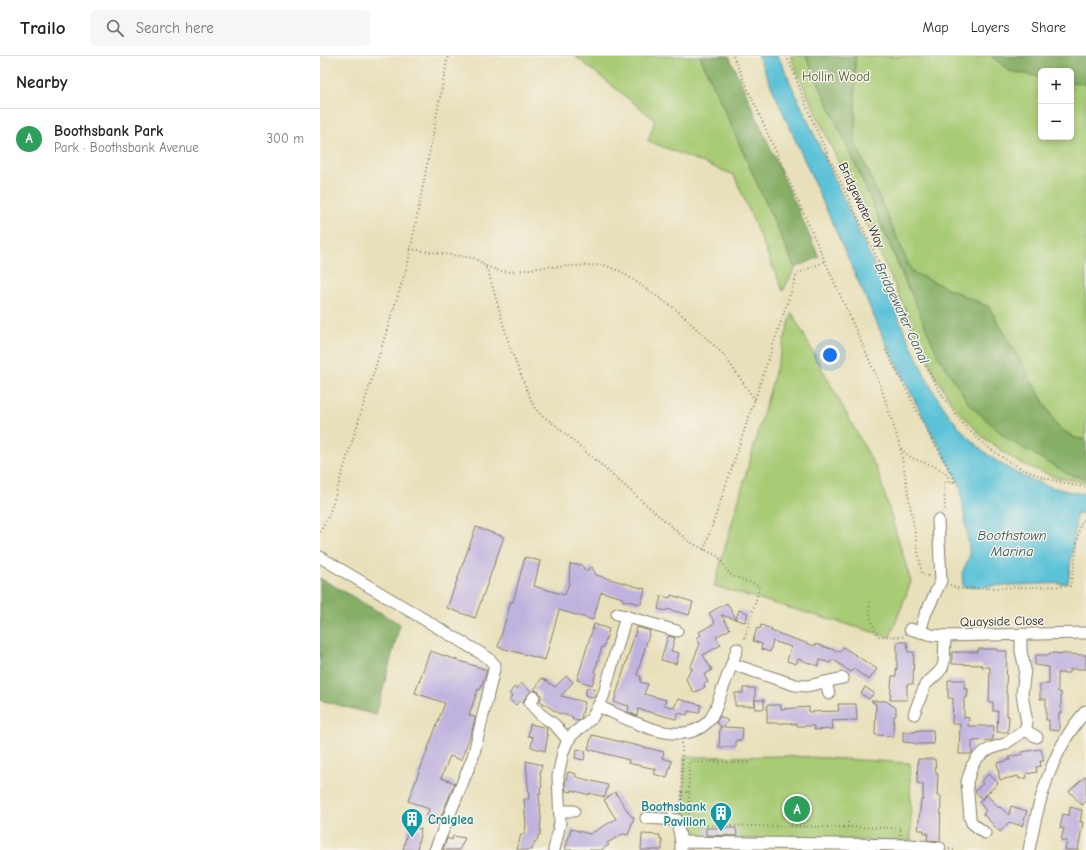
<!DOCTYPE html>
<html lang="en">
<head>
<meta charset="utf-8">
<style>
  :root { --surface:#fff; --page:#f6f6f6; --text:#222; --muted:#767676; --line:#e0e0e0; --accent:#d93025 }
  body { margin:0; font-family:"Comic Neue",sans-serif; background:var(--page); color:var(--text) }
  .controls { position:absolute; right:12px; top:12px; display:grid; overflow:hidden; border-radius:6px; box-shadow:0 2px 6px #0003 }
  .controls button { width:36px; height:36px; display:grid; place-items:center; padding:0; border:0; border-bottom:1px solid var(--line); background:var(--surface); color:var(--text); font:20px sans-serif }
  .you { position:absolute; left:510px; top:299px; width:14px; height:14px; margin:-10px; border:3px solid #fff; border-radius:50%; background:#1a73e8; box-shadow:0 0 0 6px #1a73e833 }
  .badge { display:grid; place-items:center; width:26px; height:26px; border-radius:50%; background:var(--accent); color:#fff; font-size:13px; font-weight:700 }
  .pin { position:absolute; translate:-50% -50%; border:2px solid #fff; box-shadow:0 1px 4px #0006 }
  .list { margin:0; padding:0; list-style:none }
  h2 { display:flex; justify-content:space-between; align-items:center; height:52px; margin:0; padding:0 16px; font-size:17px }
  h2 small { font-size:13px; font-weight:400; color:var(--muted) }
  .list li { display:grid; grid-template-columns:26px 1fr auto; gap:12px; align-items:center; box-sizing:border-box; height:60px; padding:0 16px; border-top:1px solid var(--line) }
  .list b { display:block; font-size:15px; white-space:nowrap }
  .list p { margin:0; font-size:13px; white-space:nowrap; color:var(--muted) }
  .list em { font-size:13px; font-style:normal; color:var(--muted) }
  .icon { flex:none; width:22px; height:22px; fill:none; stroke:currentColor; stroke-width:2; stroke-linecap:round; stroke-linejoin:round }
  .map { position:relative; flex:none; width:766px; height:794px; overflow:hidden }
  header { display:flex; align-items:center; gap:24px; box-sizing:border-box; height:56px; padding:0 20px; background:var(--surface); border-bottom:1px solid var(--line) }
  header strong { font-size:19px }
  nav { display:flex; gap:22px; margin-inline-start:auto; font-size:14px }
  .search { width:280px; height:36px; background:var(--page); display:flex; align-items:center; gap:10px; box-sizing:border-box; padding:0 14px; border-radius:6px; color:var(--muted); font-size:15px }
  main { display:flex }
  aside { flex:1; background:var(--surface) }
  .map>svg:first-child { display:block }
</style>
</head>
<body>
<header>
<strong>Trailo</strong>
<div class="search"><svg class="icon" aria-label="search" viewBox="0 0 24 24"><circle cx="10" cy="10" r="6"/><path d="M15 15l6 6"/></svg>Search here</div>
<nav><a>Map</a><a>Layers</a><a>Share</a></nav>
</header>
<main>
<aside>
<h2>Nearby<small></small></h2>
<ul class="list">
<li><span class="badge" style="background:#2e9e5b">A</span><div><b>Boothsbank Park</b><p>Park · Boothsbank Avenue</p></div><em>300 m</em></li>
</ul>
</aside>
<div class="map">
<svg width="766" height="794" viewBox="0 0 766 794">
  <rect width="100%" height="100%" fill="#f7f3e8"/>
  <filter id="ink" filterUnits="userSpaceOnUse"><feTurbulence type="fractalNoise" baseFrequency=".025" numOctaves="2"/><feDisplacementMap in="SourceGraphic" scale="8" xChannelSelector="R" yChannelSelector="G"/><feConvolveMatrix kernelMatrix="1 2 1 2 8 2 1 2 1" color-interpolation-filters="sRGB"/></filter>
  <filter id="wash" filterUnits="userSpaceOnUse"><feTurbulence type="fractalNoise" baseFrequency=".012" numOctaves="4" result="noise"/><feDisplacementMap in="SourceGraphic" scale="16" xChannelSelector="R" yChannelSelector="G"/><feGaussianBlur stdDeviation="0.9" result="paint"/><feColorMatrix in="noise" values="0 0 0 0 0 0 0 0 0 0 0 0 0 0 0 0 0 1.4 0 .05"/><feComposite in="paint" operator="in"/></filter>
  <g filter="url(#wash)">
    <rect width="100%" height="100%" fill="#e8e0ba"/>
    <!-- green -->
    <g fill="#a8cb74" stroke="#627448">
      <path d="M255,0H380L475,212L463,235L414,119L328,85L335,64Z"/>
      <path d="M470,0H486L535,107L588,233L750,419L766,422V426L737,422L696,405L663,381L633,349L616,321Z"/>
      <path d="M535,0H671L690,15L721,21V81H751V26L766,28V384L755,382L738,371L669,251L592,216L535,86Z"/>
      <path d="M472,257L558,416L591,526L570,581L394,530Z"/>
      <path d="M473,700L590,707L591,785L364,782V701Z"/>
    </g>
    <!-- forest -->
    <g fill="#86af66" stroke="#516641">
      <path d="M380,0H409L499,201L475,212Z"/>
      <path d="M486,0H535V86L592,216L669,251L738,371L755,382L766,384V422L750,419L687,383L649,348L618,300L535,107Z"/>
      <path d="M671,0H766V28L751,26V15H721V21L690,15Z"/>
      <path d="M0,522L80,568L56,659L0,644Z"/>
    </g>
    <!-- water -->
    <path fill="#5bc2d8" stroke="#3c6f7a" d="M438,0H458L602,313C634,382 689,429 766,438V458L757,457L748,527L643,531L642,517L650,499L640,429L620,391L616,386L567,290Z"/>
    <g id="blocks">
      <!-- building -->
      <g fill="#c0b2de">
        <path d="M156,471L184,481L155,562L127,552Z"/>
        <path d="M205,501L220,505L214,530L245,539L249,527L250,508L262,509L265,515L272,511L276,519L325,533L321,548L302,544L303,542L281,536L273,564L239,554L225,604L178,591L191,545L193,546Z"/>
        <path d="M351,539L373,546L369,559L347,553L346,555L338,553L341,540L350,542Z"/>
        <path d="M407,547L416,563L419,554L428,557L425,566L401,559L410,573L396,581L401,589L383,599L392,614L384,619L388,626L384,628L385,631L374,637L366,623L369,616L373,613L370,612L380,588L376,582L381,579L379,576L395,567L389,557Z"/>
        <path d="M274,568L289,573L284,591H282L278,604L274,616L276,617L272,629L257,624Z"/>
        <path d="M441,569L452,573L451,575L495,590L496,588L520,596L523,591L557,613L549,624L534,613L531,616L512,603L510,607L500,604L498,610L478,603L476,608L467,605L471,591L453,585L450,596L441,593L442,588L433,585L437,572L440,573Z"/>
        <path d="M317,571L330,575L317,619L321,621L320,626L328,628L324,638L346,644L344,649L354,652L358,643L381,649L379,657L368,655L367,659L358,657L356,663L318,653L317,660L308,656L309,650L294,646Z"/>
        <path d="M348,580L355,582L351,595L359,597L356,608L341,604Z"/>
        <path d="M577,586H587L588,596H594L593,628H587V644H570L572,620H576V613H577Z"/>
        <path d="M658,593H677V595H687L686,638H687V660H689L688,676H677L678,655H673V646H669L670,611H662V609L632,608V596H658Z"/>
        <path d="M110,595L167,614L160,634L158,633L149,659L155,661L152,675L141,704L130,700L121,722L135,727L119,765L107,760L109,753L88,745L125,647L95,637Z"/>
        <path d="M730,597L766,599V613H750V617H738V636H741V657H739V675L729,674V664H726V643H720V628H729V611L715,609L716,599H730Z"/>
        <path d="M246,620L253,626L241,640L265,646L261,662L258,665L252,663L253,661L238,657L220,645L221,641L220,638L218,635L214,634L222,622L235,631Z"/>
        <path d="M628,624H645L644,633H648L647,642H644V661L649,662L648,670H674L673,684L652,685V697L650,698H639L640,668H632L633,642H628Z"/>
        <path d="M201,627L211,635L204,643L203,648L199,645L196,649L189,644L192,640L189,638L194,631L197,633Z"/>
        <path d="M267,631L276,634L274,642L265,639Z"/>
        <path d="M545,631L554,637L549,643L541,638Z"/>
        <path d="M423,632H435V650H415V637H423Z"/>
        <rect x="435" y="644" width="9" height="9"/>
        <path d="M551,645H566L576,652V660H574L573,680L555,679L556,648Z"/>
        <path d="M518,648H536L537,664L512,665L513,673L494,674V670H477V668H471V667H447V649H461V653L489,651V656L519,655Z"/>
        <path d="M400,660L408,665L403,671L423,672L422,684H416V691H399L400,671H402L396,666Z"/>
        <path d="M210,668L227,672L226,679H228L225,695L211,691L213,681L208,680Z"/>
        <path d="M602,674H613L614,688H595V687L583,686V676H595V675Z"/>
        <path d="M272,679L344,696L342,702L352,705L347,722L334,718L336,713L308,707L309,704L268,693Z"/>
        <path d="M257,693L266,695L264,704L255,702Z"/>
        <path d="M721,693L724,705H720L721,710L716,711L717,716L706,718L707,722L699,723L698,720L680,724L677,707L690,704L689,701L703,698L702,696Z"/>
        <path d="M598,703H615L616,718H618L617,740H621L620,785L607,784L608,777H604V774H598L601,744H603V728L597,727Z"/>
        <path d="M206,705L222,709L220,717L222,731L220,732L221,738H219L221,762L220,779H218L217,786L215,785L212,794H197L201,778H205L206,769L204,743H209Z"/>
        <path d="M248,716L256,718V721L288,729L285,741L269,737V739L252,734V736L246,735L245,727Z"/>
        <path d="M669,718L678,727L662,743L655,735L663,728L661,725Z"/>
        <path d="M766,720V745L762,749L749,735Z"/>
        <path d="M295,736L311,760L314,761L308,779L303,778L287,787L289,789L281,794H245L251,773L270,778L296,763L284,744Z"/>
        <path d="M667,739L679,752L680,751L689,759L691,750L707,755L702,770L689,766L680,776L663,758L666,755L659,746Z"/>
        <path d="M750,751L762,754L760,766H763L758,794H745L747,785L741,784L744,772H740L743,758L749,760Z"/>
        <path d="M88,771L101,773L97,794H83Z"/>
        <path d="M386,772H416L417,780L386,779Z"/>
        <path d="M322,778L340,779V784H342V794H321Z"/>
        <path d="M133,780L145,782L139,794H123L127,782L132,784Z"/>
      </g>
    </g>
  </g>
  <g filter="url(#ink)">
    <use href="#blocks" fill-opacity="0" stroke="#827e6b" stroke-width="1"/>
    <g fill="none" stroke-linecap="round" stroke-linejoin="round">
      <!-- minor casing -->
      <g stroke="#827e6b" stroke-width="13">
        <g id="minor">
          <path d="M0,501L167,601L175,609L153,701L115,794"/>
          <path d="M297,558L357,575"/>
          <path d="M590,573L612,579L625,580L766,577"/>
          <path d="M600,576L605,559L621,525L618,464"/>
          <path d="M412,608L475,629L487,630L523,622"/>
          <path d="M506,626L509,638"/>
          <path d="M214,641L210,647L220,658L235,669L248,684"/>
          <path d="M278,650C309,663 364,697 391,662C396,654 398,645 401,637C407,622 412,608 417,593"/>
          <path d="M594,658L605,629L618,617L622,612L624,606L625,580"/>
          <path d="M705,674L717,681"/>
          <path d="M240,755H254"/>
          <path d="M326,762L357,764L361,786V794"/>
          <path d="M665,777L652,767L650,762L647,726L652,710L657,702L664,696L672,692L685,688L698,679L705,674L707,667L702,638L705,613L701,595V578"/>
          <path d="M361,786L590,789L620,792"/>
          <path d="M234,794L240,767L238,720L243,696L247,686L252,679L272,662L283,641L306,560"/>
          <path d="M709,794C718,746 732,692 766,655"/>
        </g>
      </g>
      <!-- path -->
      <g stroke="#827e6b" stroke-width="2" stroke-dasharray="1 3" stroke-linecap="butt">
        <path d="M413,0L560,328L580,390L602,518L611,521"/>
        <path d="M466,0C478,24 485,49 496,73C521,128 548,182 573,237C594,284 612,334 647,372C680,406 719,425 766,431"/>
        <path d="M90,193L153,202C161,205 165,209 169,218L190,292L214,351L221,359L234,368L368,485L399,501L407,515L412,520L438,529L439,533L424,585"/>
        <path d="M166,210L179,215L189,216L225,211L284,209L302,216L358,255L404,299L435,344"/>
        <path d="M566,294L614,388L617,391L636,426H624L625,453L623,456"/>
        <path d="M581,392C593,408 607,404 621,414C626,417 628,421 631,426"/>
        <path d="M0,476L9,459L88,207L128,0"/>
        <path d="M384,494L477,218L505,205"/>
        <path d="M630,529L640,533L750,530L754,512L759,473L762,465L766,463"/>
        <path d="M549,546L551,564L558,580L582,581L584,580"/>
        <path d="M362,687V755"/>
        <path d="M362,736H369V766"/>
        <path d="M369,736V706L431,707"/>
        <path d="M367,769L581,772L580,780"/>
        <path d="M528,771V765"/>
        <path d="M629,793L635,794"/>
      </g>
      <!-- minor -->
      <use href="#minor" stroke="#fff" stroke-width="11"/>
    </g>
  </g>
  <!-- icons -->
  <defs>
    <g id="building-pin" transform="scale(1.15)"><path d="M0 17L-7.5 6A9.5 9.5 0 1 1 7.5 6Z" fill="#0f9aa8" stroke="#f7f3e8"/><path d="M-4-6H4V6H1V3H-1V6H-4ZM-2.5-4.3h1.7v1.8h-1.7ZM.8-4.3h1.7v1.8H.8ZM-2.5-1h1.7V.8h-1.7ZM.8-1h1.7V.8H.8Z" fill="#fff"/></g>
  </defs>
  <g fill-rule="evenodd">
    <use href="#building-pin" x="401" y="757"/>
    <use href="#building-pin" x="92" y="763"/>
  </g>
  <g text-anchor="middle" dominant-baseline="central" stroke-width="3" stroke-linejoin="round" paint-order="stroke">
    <!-- park labels -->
    <g font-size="13" fill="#4d593b" stroke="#f7f3e8">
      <text x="516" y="20">Hollin Wood</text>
    </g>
    <!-- street labels -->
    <g font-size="13" fill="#1c1c1c" stroke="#f7f3e8">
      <text transform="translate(542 149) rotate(65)">Bridgewater Way</text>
      <text transform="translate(682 565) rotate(-1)">Quayside Close</text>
    </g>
    <!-- culture labels -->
    <g font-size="13" font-weight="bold" fill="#0d838f" stroke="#f7f3e8" text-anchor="end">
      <text x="386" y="750">Boothsbank<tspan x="386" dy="15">Pavilion</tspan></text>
      <text x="108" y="763" text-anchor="start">Craiglea</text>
    </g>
    <!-- water labels -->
    <g font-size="14" font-style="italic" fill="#32565e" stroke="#f7f3e8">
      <text transform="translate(582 257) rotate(65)">Bridgewater Canal</text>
      <text x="692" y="479">Boothstown<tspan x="692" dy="16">Marina</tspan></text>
    </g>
  </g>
</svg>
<div class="controls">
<button>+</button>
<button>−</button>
</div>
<div class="you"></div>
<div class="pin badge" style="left:477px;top:753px;background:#2e9e5b">A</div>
</div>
</main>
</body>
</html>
